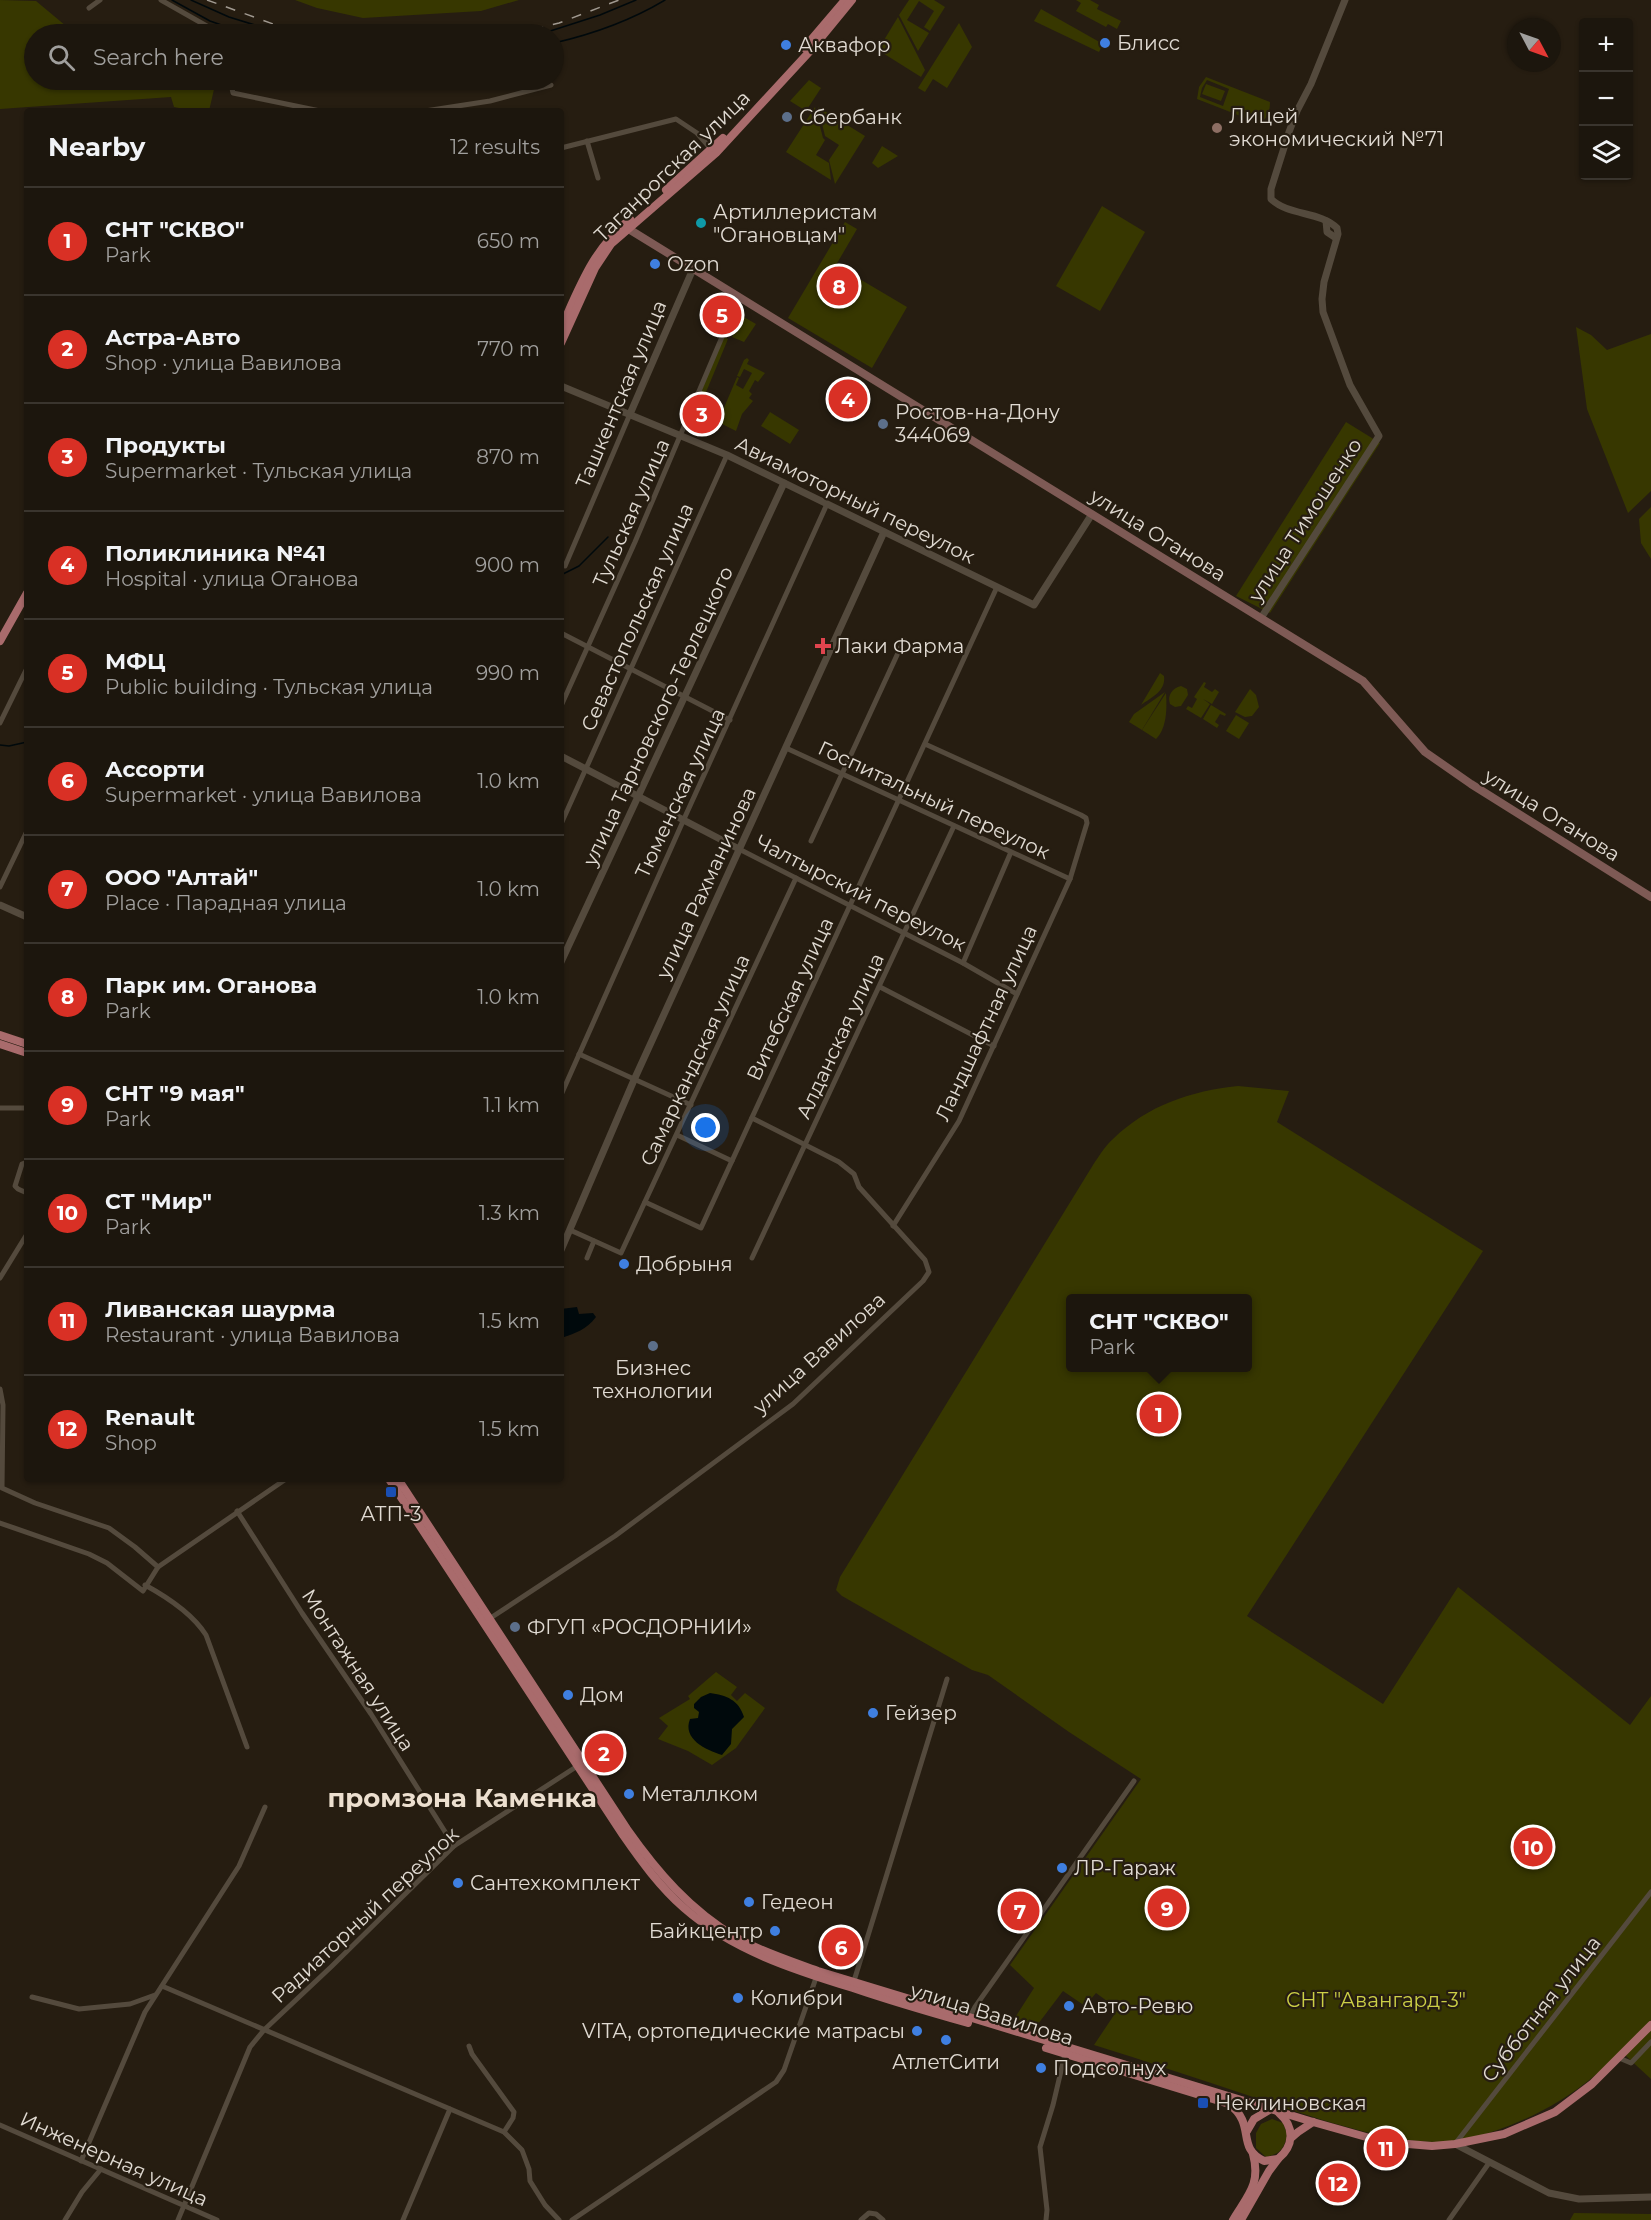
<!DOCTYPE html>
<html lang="en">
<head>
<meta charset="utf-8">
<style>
  :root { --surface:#1c160d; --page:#251f16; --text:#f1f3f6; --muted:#a09f9d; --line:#3a352e; --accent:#d93025 }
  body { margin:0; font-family:Montserrat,sans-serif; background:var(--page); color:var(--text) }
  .controls { position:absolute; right:18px; top:18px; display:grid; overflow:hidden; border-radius:6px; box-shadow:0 2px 4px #0004 }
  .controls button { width:54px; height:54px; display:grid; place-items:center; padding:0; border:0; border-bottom:2px solid var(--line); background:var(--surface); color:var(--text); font:30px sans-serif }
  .compass { position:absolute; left:1507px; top:18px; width:54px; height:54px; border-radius:50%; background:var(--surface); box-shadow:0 2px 4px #0004; rotate:131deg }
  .you { position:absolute; left:706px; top:1128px; width:21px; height:21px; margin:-15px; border:4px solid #fff; border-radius:50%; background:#1a73e8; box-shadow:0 0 0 9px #1a73e833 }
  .badge { display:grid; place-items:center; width:39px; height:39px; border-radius:50%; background:var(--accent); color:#fff; font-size:20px; font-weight:700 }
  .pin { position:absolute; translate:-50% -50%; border:3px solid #fff; box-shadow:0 2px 6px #0006 }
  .popup { position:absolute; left:1066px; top:1294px; width:186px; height:78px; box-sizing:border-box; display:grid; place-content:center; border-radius:6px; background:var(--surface); filter:drop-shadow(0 2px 4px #0005); font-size:20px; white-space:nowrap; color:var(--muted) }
  .popup b { font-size:22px; color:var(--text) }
  .popup::after { content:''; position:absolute; left:50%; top:100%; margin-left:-12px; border:12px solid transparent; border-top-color:var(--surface) }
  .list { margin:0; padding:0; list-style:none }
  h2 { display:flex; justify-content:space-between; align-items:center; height:78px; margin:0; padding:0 24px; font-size:26px }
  h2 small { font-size:20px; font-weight:400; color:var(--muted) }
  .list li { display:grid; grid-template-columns:39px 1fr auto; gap:18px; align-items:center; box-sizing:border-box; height:108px; padding:0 24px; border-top:2px solid var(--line) }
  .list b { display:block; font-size:22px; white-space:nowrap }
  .list p { margin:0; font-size:20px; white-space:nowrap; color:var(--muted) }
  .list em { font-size:20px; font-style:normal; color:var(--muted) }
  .icon { flex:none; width:33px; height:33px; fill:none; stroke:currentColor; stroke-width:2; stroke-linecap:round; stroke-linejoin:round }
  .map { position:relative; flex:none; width:1651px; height:2220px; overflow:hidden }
  .search { position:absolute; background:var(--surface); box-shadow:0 2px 4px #0004; left:24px; top:24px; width:540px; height:66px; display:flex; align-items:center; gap:15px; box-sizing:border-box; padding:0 21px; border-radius:33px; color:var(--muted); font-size:22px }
  .panel { position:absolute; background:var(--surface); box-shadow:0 2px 4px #0004; left:24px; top:108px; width:540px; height:1374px; border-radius:6px }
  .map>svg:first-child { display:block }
</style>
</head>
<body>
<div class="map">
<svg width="1651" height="2220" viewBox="0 0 1651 2220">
  <rect width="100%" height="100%" fill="#261d11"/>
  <!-- green -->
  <g fill="#373700" fill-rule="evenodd">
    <path d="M0,0L36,1L72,31L63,34H34V80H179L215,85L209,111H193L174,107L171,97L0,109Z"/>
    <path d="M295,0H519L481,11L363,18L317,8Z"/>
    <path d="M909,0H934L945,7L930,31L924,27L934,11L919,1L907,20L929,33L918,51L899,15Z"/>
    <path d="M1076,0H1090L1099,5L1097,9L1121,21L1117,29L1108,24L1106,27L1076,11L1081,3Z"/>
    <path d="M1041,9L1103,44L1099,52L1034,21Z"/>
    <path d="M898,17L925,70L921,77L878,50Z"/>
    <path d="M959,23L972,47L947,88L933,79L925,92L918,88Z"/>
    <path d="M1206,77L1270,102C1270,112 1267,117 1261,124L1197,99L1199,87ZM1207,80L1229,89L1223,106L1200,97L1202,88Z"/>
    <path d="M809,80L821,88L806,111L790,101Z"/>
    <path d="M1206,84L1225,91L1221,101L1202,94Z"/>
    <path d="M815,107L823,138L825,140L816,155L829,163L831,180L786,152Z"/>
    <path d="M818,107L865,136L835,184L829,160L839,145L825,136Z"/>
    <path d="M882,146L898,156L878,168L872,163Z"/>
    <path d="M1102,206L1145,232L1100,311L1056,286Z"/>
    <path d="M845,222L857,229L836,265L907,307L872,368L788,318Z"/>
    <path d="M742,316L756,324L744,342L732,337Z"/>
    <path d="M1576,327L1591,335L1607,350L1651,334V491L1628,513L1587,409Z"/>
    <path d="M723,337L728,339L697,414L693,412Z"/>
    <path d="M747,358L749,360L747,364L765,373L758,382L755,380L749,391L752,394L749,398L753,401L742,414L736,431L718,422L737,377L739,378L736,385L743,389L752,373L744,369L740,377L737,376L744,360Z"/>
    <path d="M770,412L799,430L790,444L761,426Z"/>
    <path d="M1346,422L1380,443L1270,613L1236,596Z"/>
    <path d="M1651,507V559L1641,543L1639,519Z"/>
    <path d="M1160,673L1164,676C1166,691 1152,697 1141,705Z"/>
    <path d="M1204,682L1206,683L1204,687L1212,692L1215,689L1219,692L1212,704L1203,699L1210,704L1201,718L1186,709L1188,706L1192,708L1197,699L1194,697Z"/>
    <path d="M1181,686L1187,689L1188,695L1181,706L1175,707L1170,704C1167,696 1172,688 1181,686Z"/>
    <path d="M1250,689L1256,695L1259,707L1252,716L1245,717L1235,712Z"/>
    <path d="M1165,692L1142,730L1129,722L1134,714Z"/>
    <path d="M1166,693C1167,708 1167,728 1156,739L1142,730Z"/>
    <path d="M1211,705L1226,714L1225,716L1220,714L1215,722L1219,725L1217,728L1203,719Z"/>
    <path d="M1236,715L1249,723L1239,739L1226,731Z"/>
    <path d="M1238,1086L1289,1091L1277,1122L1483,1251L1247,1616L1383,1704L1458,1587L1630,1725L1651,1696V2020C1632,2039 1614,2060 1593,2077C1557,2107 1512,2128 1467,2139C1407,2153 1308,2115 1250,2096C1198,2079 1146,2061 1094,2045L1118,2009L1096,1993L1085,2006L1063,1991L1035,2028L1014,2019L1034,1988L1010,1965L1141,1779L1069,1732L988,1675L972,1670L842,1596L836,1590L840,1577L1093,1165C1099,1156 1105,1146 1113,1139C1148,1105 1191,1091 1238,1086ZM1070,1298H1248V1368H1070Z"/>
    <path d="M716,1672L737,1687L731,1695L737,1701L745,1693L765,1708L736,1748L712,1765L688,1751L658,1739L668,1726L659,1718L690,1699L688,1696Z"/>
    <path d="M1651,2027V2079L1625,2055Z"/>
    <path d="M1272,2119L1283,2123L1287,2134C1285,2148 1280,2154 1266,2157L1256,2148V2133L1261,2124Z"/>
    <path d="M1574,2213L1651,2214V2220H1570Z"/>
  </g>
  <!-- water -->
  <g fill="#00090c">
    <path d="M577,1307L579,1314L593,1313L596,1317C586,1330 576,1333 561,1338V1309Z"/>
    <path d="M710,1693C726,1695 739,1700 744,1717L732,1729L731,1744L722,1755C706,1750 682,1739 690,1719L698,1718L699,1712L694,1708V1704L701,1697Z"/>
  </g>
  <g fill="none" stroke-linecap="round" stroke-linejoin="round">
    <!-- stream -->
    <g stroke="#00090c" stroke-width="1.5">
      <path d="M172,0L210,21L247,34"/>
      <path d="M191,0L229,17L284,34"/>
      <path d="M541,34L600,15L636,0"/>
      <path d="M554,43C593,34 630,21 665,0"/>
      <path d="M561,575L579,566L608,537"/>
      <path d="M0,745L9,746L27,742"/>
    </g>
    <!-- minor -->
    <g stroke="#544a3d" stroke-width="5">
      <path d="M161,0L212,29L218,34"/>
      <path d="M89,8L100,0"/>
      <path d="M230,80L233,93L320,111"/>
      <path d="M425,111L490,101L551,85"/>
      <path d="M587,141L598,178"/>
      <path d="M561,148L676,119L697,133L711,149"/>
      <path d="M565,566L630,414"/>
      <path d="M561,633L730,720"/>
      <path d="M561,706L635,542L739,297"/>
      <path d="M0,723L27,668"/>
      <path d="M786,748L1070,879"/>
      <path d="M561,824L727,455"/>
      <path d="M811,841L904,640"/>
      <path d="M739,849L963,963L1017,994"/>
      <path d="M0,887L27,831"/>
      <path d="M963,963L1011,852"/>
      <path d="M880,987L994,1046"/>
      <path d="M579,1054L691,1105"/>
      <path d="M561,1095L684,819L827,504"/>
      <path d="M0,1108H27"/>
      <path d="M677,1135L732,1161"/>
      <path d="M27,1162L22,1164L15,1186L18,1189L27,1193"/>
      <path d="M645,1202L701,1228L997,587"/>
      <path d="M893,1226L959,1121L1070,879L1087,823L1086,818L1081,815L925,744"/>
      <path d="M570,1230L621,1253L796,878"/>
      <path d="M587,1258L594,1241"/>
      <path d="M752,1258L954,826"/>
      <path d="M0,1278L27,1234"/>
      <path d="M0,1389L3,1405L2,1488L35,1503L109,1528L135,1547L158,1567"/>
      <path d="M237,1511L302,1613L371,1714L454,1846"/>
      <path d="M0,1523L89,1554L107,1563L143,1591L158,1567L286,1479"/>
      <path d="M145,1585C167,1597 192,1613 206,1635L247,1747"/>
      <path d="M489,1619L615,1536L793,1404L923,1281L929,1272L925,1260L859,1187L854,1174L839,1162L752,1118"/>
      <path d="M854,1981L947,1679"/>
      <path d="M162,1986L504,2132L522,2150L529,2169L530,2181L545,2205L559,2220"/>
      <path d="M32,1997L79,2009L130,2004L155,1995"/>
      <path d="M969,2018L975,2007L1134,1781"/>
      <path d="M469,2046L472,2054L514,2112L513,2118L504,2132"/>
      <path d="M1619,2058L1631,2063L1651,2042"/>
      <path d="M0,2125L217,2220"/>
      <path d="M1455,2144L1651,1892"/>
      <path d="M81,2161L145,2012L239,1866L265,1807"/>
      <path d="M65,2220L82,2192L101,2169"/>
      <path d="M178,2220L250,2047L264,2030L332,1966L454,1846L579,1765"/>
      <path d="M403,2220L450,2109"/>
      <path d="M572,2220L776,2082L784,2070L817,1975"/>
      <path d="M861,2220L869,2213L876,2214L883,2220"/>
      <path d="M1046,2220L1047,2210L1040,2147L1053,2105L1065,2054"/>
      <path d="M1449,2220L1489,2163"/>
    </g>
    <!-- tertiary -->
    <g stroke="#544a3d" stroke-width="7">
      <path d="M1326,221L1327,232L1336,238"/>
      <path d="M561,386L727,455L1034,605L1092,514"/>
      <path d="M630,414L693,269"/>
      <path d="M1261,618L1379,436L1350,385L1323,312L1322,299L1324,282L1338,234L1337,228C1320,211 1288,216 1271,199V189L1289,132L1297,111L1311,84L1345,0"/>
      <path d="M561,756L739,849"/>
      <path d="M0,905L27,917"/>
      <path d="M561,962L784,483"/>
      <path d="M561,1250L634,1080L884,532"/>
      <path d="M1455,2144L1549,2193L1579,2199L1651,2197"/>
    </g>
    <!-- secondary -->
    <path stroke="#7e5a55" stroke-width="8" d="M627,228L1363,681L1425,752L1471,784L1651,897"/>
    <!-- primary -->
    <g stroke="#a96b6c" stroke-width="8">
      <path d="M804,48L845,0"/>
      <path d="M666,190L723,138"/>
      <path d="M561,328C580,286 593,249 630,219"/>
      <path d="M561,343L595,268L611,244L716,153L811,50L852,0"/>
      <path d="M0,641L27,593"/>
      <path d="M0,1035L27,1044"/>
      <path d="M0,1044L27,1053"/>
      <path d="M389,1479L623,1835C641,1861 660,1887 684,1908C732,1950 794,1970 853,1988C891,2001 929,2012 968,2023"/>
      <path d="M398,1479L627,1829C658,1873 690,1910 737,1938C762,1952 791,1961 818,1971L1313,2122L1384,2142L1432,2146L1455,2144L1504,2134L1555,2112L1592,2084L1651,2025"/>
      <path d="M1046,2048L1229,2104C1257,2125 1235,2147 1264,2161L1278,2159C1294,2146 1295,2127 1279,2113"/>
      <path d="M1247,2131L1254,2119L1269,2110"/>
      <path d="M1291,2138L1298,2132L1313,2122"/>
      <path d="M1233,2220C1248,2195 1261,2184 1253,2154"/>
      <path d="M1241,2220L1269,2171L1278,2159"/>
    </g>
    <!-- rail -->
    <g stroke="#a09990" stroke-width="1.5" stroke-dasharray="10 10" stroke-linecap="butt">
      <path d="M207,0L276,25L313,34"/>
      <path d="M514,34L559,23L619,0"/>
    </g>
  </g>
  <!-- markers -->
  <g fill="#3f7fe0" stroke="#261d11" stroke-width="2">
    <circle cx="1105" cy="43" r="6"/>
    <circle cx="786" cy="45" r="6"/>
    <circle cx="655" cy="264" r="6"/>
    <circle cx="624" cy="1264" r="6"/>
    <circle cx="568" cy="1695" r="6"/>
    <circle cx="873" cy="1713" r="6"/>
    <circle cx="629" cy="1794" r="6"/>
    <circle cx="1062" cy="1868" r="6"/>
    <circle cx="458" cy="1883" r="6"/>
    <circle cx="749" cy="1902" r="6"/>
    <circle cx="775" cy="1931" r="6"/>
    <circle cx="738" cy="1998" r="6"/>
    <circle cx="1069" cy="2006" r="6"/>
    <circle cx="917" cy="2031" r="6"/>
    <circle cx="946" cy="2040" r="6"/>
    <circle cx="1041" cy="2068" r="6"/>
  </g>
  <g fill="#5c6f8a" stroke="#261d11" stroke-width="2">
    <circle cx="787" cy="117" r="6"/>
    <circle cx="883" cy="424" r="6"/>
    <circle cx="653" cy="1346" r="6"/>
    <circle cx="515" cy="1627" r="6"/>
  </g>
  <circle fill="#8d6e63" stroke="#261d11" stroke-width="2" cx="1217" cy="128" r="6"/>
  <circle fill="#0f9aa8" stroke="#261d11" stroke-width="2" cx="701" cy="223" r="6"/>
  <path fill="#e0444e" stroke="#261d11" stroke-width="2" d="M820 637h6v6h6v6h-6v6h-6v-6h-6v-6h6z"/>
  <g fill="#1a4fb4" stroke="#261d11" stroke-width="2">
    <rect x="385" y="1486" width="12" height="12" rx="3"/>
    <rect x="1197" y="2097" width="12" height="12" rx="3"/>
  </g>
  <g text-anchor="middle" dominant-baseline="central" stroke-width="4.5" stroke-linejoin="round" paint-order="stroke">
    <!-- poi labels -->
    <g font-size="20" fill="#e1dbd3" stroke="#261d11" text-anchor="start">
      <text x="1117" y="43">Блисс</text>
      <text x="798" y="45">Аквафор</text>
      <text x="1229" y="116">Лицей<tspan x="1229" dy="23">экономический №71</tspan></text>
      <text x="799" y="117">Сбербанк</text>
      <text x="713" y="212">Артиллеристам<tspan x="713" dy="23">"Огановцам"</tspan></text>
      <text x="667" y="264">Ozon</text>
      <text x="895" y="412">Ростов-на-Дону<tspan x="895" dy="23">344069</tspan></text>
      <text x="835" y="646">Лаки Фарма</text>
      <text x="636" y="1264">Добрыня</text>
      <text x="653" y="1368" text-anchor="middle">Бизнес<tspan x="653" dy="23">технологии</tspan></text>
      <text x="391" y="1514" text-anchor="middle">АТП-3</text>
      <text x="527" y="1627">ФГУП «РОСДОРНИИ»</text>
      <text x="580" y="1695">Дом</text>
      <text x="885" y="1713">Гейзер</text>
      <text x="641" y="1794">Металлком</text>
      <text x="1074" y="1868">ЛР-Гараж</text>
      <text x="470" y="1883">Сантехкомплект</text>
      <text x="761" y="1902">Гедеон</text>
      <text x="763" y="1931" text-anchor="end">Байкцентр</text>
      <text x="750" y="1998">Колибри</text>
      <text x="1081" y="2006">Авто-Ревю</text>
      <text x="905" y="2031" text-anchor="end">VITA, ортопедические матрасы</text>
      <text x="946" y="2062" text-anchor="middle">АтлетСити</text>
      <text x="1053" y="2068">Подсолнух</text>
      <text x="1215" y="2103">Неклиновская</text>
    </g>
    <!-- street labels -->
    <g font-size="20" fill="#e1dbd3" stroke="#261d11">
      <text transform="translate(672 166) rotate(-44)">Таганрогская улица</text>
      <text transform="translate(621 394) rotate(-67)">Ташкентская улица</text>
      <text transform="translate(855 500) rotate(26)">Авиамоторный переулок</text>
      <text transform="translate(631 513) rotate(-66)">Тульская улица</text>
      <text transform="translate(1305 520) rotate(-57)">улица Тимошенко</text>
      <text transform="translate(1158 535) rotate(32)">улица Оганова</text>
      <text transform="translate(637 617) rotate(-66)">Севастопольская улица</text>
      <text transform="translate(658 716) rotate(-65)">улица Тарновского-Терлецкого</text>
      <text transform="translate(680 793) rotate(-65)">Тюменская улица</text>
      <text transform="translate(934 800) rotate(25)">Госпитальный переулок</text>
      <text transform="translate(1552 815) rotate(32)">улица Оганова</text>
      <text transform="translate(706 883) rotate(-65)">улица Рахманинова</text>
      <text transform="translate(861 893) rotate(27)">Чалтырский переулок</text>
      <text transform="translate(790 999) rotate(-65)">Витебская улица</text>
      <text transform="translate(986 1023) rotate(-65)">Ландшафтная улица</text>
      <text transform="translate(840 1036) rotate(-65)">Алданская улица</text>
      <text transform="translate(695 1060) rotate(-65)">Самаркандская улица</text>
      <text transform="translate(819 1353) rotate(-42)">улица Вавилова</text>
      <text transform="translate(358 1670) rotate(57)">Монтажная улица</text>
      <text transform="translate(365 1915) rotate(-43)">Радиаторный переулок</text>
      <text transform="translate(1541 2009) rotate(-52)">Субботняя улица</text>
      <text transform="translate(992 2014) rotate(17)">улица Вавилова</text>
      <text transform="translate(114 2159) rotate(24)">Инженерная улица</text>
    </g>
    <!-- park labels -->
    <g font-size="20" fill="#cccf46" stroke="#261d11">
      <text x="1376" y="2000">СНТ "Авангард-3"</text>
    </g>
    <!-- district labels -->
    <g font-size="26" font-weight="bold" fill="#ecdfcf" stroke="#261d11">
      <text x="462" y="1798">промзона Каменка</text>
    </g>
  </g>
</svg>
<div class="controls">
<button>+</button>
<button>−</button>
<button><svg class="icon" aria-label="layers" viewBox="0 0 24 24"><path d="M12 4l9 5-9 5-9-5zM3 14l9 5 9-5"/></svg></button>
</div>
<svg class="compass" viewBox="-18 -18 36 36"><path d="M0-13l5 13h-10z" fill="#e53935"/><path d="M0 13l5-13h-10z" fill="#a09f9d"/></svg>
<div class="you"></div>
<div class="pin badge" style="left:1159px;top:1414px">1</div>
<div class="popup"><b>СНТ &quot;СКВО&quot;</b>Park</div>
<div class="pin badge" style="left:604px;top:1753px">2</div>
<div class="pin badge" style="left:702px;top:414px">3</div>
<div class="pin badge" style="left:848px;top:399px">4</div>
<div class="pin badge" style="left:722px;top:315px">5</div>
<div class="pin badge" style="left:841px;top:1947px">6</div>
<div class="pin badge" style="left:1020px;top:1911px">7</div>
<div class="pin badge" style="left:839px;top:286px">8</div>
<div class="pin badge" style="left:1167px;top:1908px">9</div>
<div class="pin badge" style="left:1533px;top:1847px">10</div>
<div class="pin badge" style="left:1386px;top:2148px">11</div>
<div class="pin badge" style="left:1338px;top:2183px">12</div>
<div class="search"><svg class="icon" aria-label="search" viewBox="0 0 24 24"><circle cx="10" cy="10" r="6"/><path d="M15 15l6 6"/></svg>Search here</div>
<section class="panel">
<h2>Nearby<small>12 results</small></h2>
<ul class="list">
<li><span class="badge">1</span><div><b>СНТ &quot;СКВО&quot;</b><p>Park</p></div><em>650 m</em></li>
<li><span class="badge">2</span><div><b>Астра-Авто</b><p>Shop · улица Вавилова</p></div><em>770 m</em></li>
<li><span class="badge">3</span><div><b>Продукты</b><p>Supermarket · Тульская улица</p></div><em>870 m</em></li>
<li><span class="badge">4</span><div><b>Поликлиника №41</b><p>Hospital · улица Оганова</p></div><em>900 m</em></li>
<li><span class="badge">5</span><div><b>МФЦ</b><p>Public building · Тульская улица</p></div><em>990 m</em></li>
<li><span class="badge">6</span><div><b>Ассорти</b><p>Supermarket · улица Вавилова</p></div><em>1.0 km</em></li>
<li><span class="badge">7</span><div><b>ООО &quot;Алтай&quot;</b><p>Place · Парадная улица</p></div><em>1.0 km</em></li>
<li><span class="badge">8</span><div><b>Парк им. Оганова</b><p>Park</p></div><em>1.0 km</em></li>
<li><span class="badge">9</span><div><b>СНТ &quot;9 мая&quot;</b><p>Park</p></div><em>1.1 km</em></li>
<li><span class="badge">10</span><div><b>СТ &quot;Мир&quot;</b><p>Park</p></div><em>1.3 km</em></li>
<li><span class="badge">11</span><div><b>Ливанская шаурма</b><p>Restaurant · улица Вавилова</p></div><em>1.5 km</em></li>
<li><span class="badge">12</span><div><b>Renault</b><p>Shop</p></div><em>1.5 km</em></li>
</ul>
</section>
</div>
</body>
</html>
